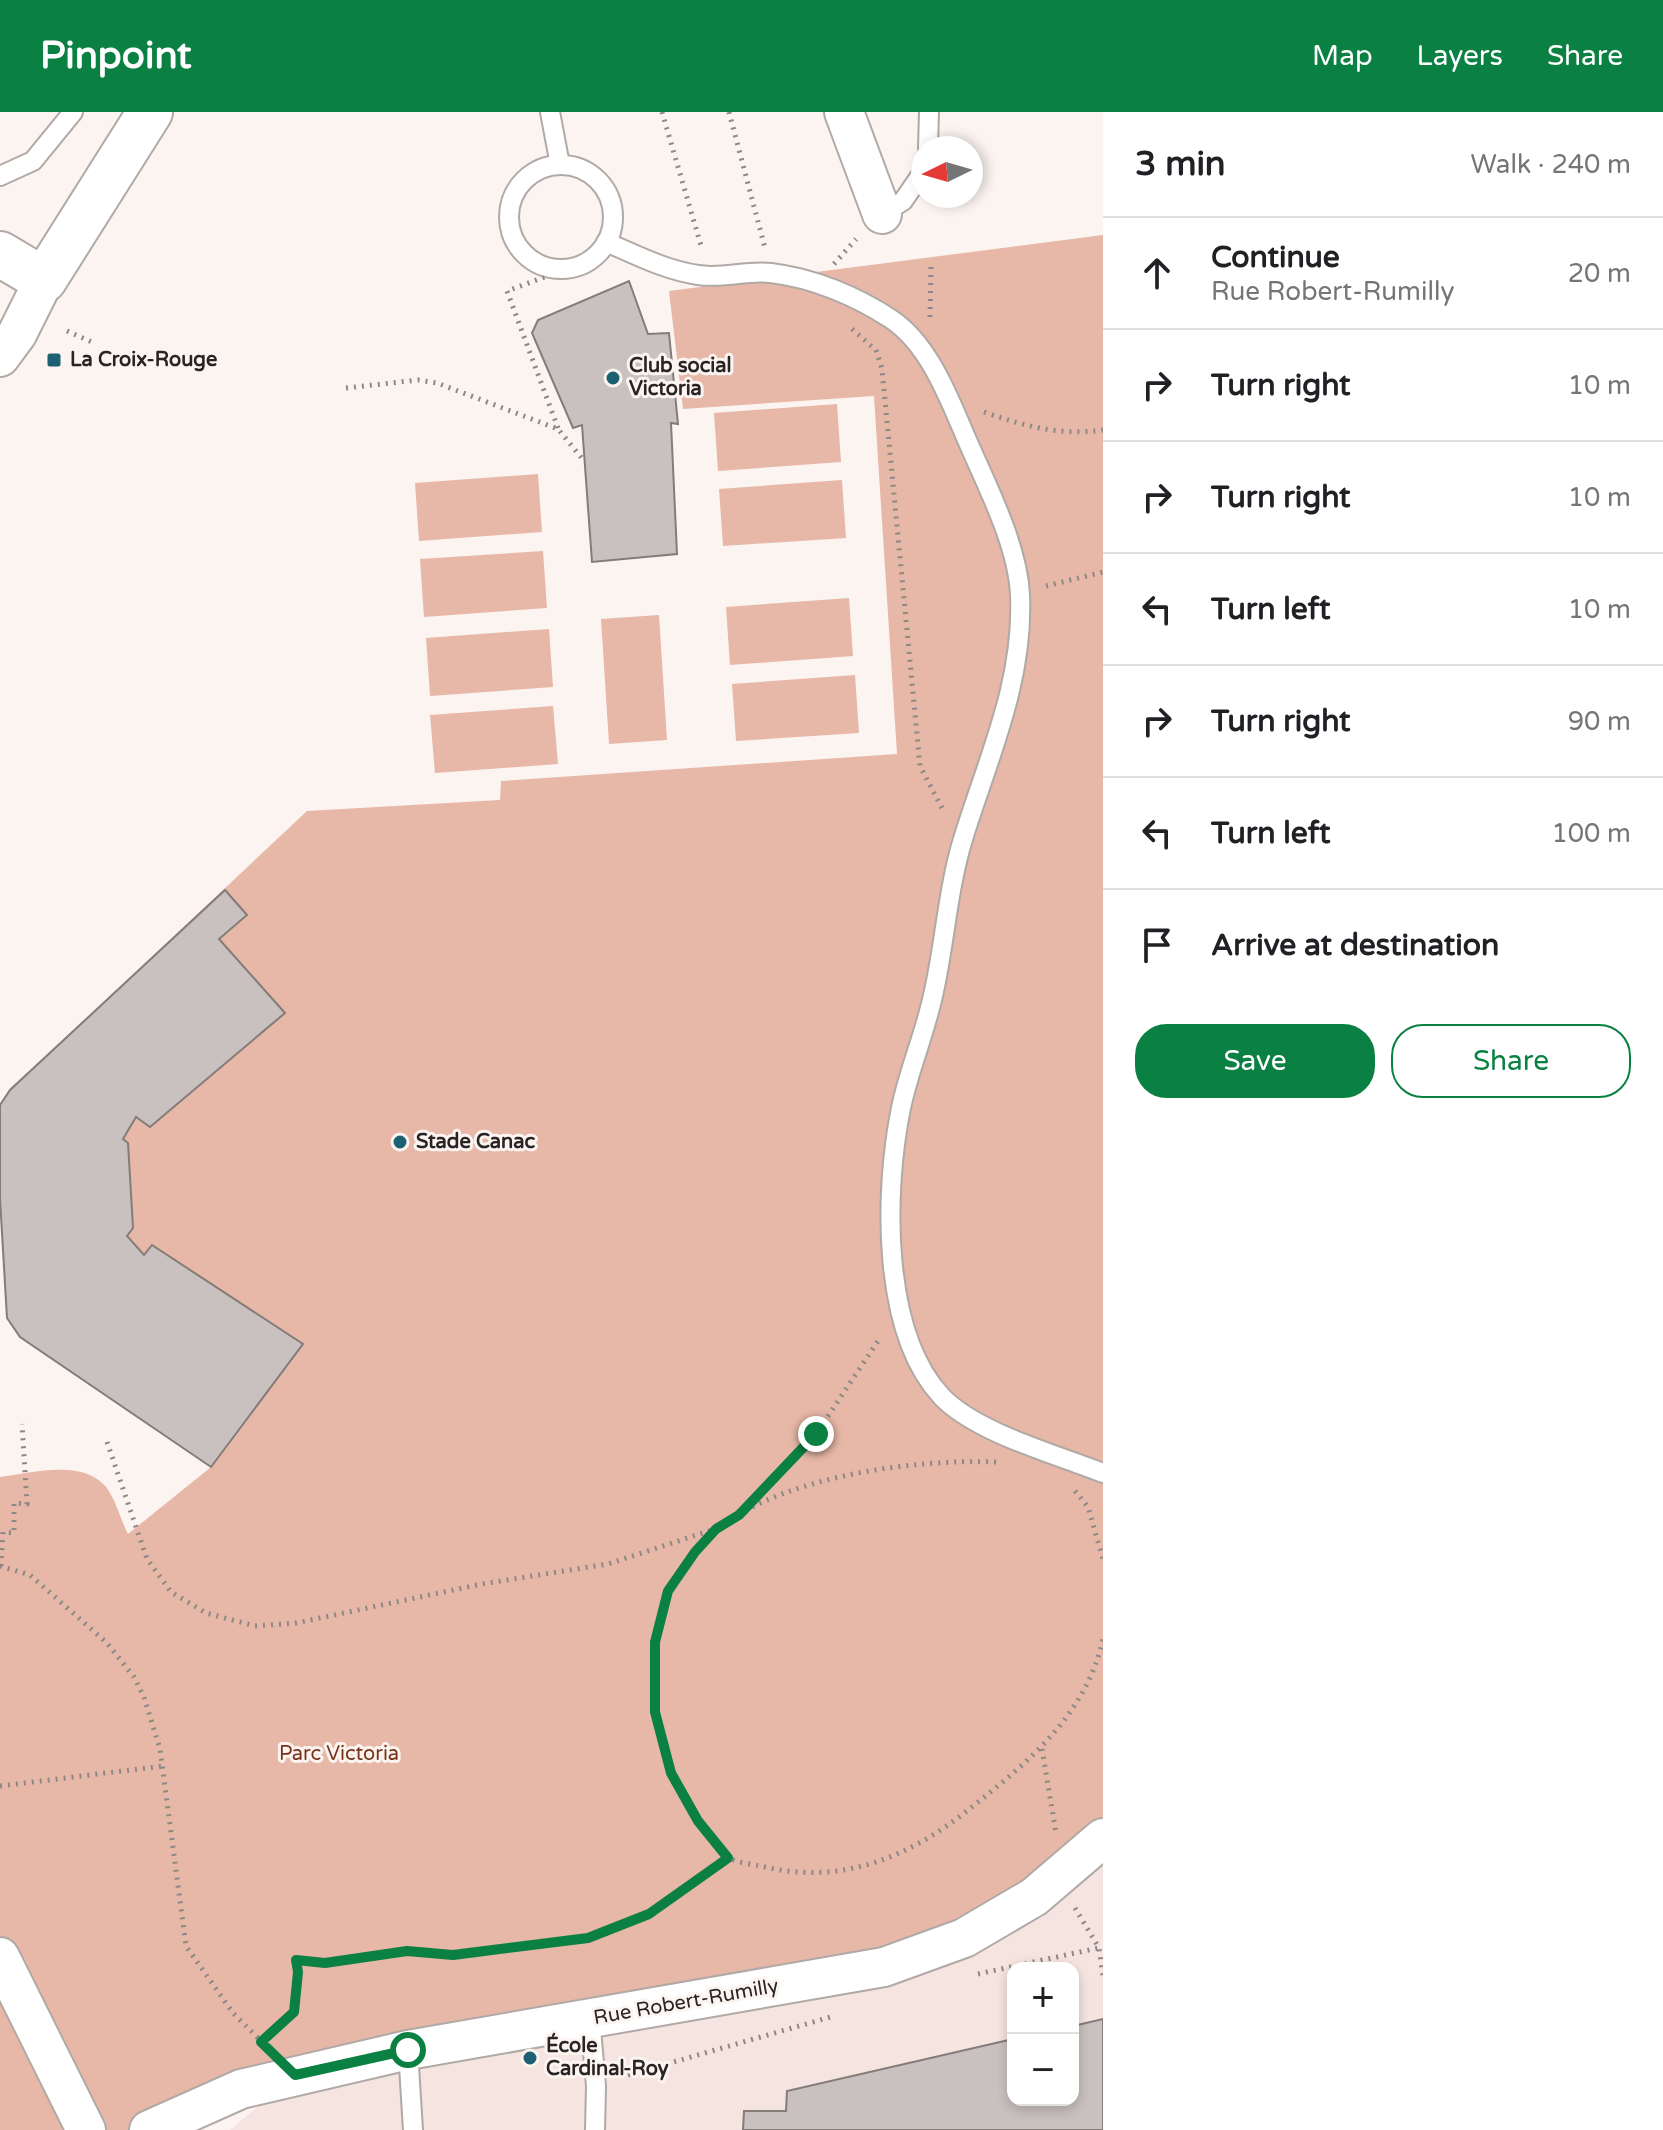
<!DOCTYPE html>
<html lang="en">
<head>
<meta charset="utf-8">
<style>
  :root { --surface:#fff; --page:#f2f2f2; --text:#202124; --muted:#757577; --line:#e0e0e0; --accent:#0b8043 }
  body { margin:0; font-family:"Varela Round",sans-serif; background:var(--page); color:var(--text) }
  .controls { position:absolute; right:24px; bottom:24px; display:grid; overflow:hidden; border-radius:16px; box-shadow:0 4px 12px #0003 }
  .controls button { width:72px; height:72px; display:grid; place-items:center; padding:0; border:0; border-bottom:2px solid var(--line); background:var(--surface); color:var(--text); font:40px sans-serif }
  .compass { position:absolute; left:911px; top:24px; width:72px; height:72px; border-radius:50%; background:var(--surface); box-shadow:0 4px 12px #0003; rotate:265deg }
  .stop { position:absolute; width:24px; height:24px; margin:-18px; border:6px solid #0b8043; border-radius:50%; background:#fff }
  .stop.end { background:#0b8043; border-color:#fff; box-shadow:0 2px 8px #0008 }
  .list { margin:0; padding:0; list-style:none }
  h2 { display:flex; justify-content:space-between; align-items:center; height:104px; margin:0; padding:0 32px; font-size:34px }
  h2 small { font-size:26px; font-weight:400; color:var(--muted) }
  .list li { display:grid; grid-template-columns:52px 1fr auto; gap:24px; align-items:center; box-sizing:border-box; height:112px; padding:0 32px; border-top:2px solid var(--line) }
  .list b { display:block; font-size:30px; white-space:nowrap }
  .list p { margin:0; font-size:26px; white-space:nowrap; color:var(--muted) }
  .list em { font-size:26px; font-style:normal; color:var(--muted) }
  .actions { display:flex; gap:16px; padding:24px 32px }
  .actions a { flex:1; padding:18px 0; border:2px solid var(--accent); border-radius:32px; text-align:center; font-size:28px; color:var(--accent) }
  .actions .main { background:var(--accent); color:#fff }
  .icon { flex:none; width:44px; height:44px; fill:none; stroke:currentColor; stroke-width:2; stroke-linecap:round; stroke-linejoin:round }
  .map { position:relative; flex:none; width:1103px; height:2018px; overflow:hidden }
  header { display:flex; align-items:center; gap:48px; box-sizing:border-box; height:112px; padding:0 40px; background:var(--accent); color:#fff }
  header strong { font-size:38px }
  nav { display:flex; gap:44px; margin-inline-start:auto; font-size:28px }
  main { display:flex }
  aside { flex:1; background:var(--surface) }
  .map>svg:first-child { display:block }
</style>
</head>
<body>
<header>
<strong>Pinpoint</strong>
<nav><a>Map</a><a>Layers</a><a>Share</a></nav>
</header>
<main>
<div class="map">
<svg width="1103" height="2018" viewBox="0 0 1103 2018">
  <rect width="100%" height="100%" fill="#fcf4f1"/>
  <!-- built -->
  <path fill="#f5e4df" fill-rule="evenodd" d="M1103,1726V2018H230L295,1963ZM1013,1856H1073V1988H1013Z"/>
  <!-- green -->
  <g fill="#e7b8a7">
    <path d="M1103,123V1726L884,1855L408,1938L149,2018H0V1365C32,1361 83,1346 107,1376C116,1389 121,1408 128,1422L211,1355L20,1225L7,1206L0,1087V993L10,978L307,699L500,688L501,669L897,642L874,284L683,297L669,179Z"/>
    <path d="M837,292L841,350L718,359L714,301Z"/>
    <path d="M538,362L542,420L419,429L415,371Z"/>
    <path d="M842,368L846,426L723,434L719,377Z"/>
    <path d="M543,439L547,496L424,505L420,447Z"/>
    <path d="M849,486L853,544L730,553L726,495Z"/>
    <path d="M659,503L667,628L609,632L601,507Z"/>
    <path d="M549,517L553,575L430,584L426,526Z"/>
    <path d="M855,563L859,621L736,629L732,572Z"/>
    <path d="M553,594L558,652L435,661L430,603Z"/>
  </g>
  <!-- building -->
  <g fill="#c9c1bf" stroke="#837c79" stroke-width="2">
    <path d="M629,169L648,222L669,221L678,312L671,311L677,442L592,450L582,313L573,316L532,221L538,208Z"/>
    <path d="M225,778L247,803L219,827L285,901L150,1015L136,1005L123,1027L128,1031L133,1116L127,1124L144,1143L152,1133L303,1232L211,1355L20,1225L7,1206L0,1087V993L10,978Z"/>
    <path d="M1103,1907V2018H743L744,1999H786L787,1979L1013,1927V1988H1073V1914Z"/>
  </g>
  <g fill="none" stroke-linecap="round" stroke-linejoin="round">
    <!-- lane casing -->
    <g stroke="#b1a9a6" stroke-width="22">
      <g id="lane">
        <path d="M550,0L560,53"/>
        <path d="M928,36L929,0"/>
        <circle cx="561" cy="105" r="52"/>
        <path d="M0,64L33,49L73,0"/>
        <path d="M882,102L903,89L923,60"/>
        <path d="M606,130C636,143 665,158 698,163C722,167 747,158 771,161C813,166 856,184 891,207C932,234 952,295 971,337C990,380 1018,436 1020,483C1024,570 988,646 963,727C948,776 945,829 934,879C926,919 909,957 901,996C884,1079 881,1220 942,1285C977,1321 1055,1342 1103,1361"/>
        <path d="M590,1906L596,1974L595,2018"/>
        <path d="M408,1938L413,2018"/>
      </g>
    </g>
    <!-- street casing -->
    <g stroke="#b1a9a6" stroke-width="42">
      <g id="street">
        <path d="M844,0L882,102"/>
        <path d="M0,245L17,222L44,168"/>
        <path d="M0,1845L86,2018"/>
        <path d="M149,2018L241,1977L408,1938L884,1855L964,1826L1034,1785L1103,1726"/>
      </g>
    </g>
    <!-- secondary casing -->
    <g stroke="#b1a9a6" stroke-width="48">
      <path id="secondary" d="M0,142L44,168L150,0"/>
    </g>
    <!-- path -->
    <g stroke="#8d8886" stroke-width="5" stroke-dasharray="2 6" stroke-linecap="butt">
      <path d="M662,0L702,137"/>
      <path d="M729,0L765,136"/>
      <path d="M834,152L856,127"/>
      <path d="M930,205L931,154"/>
      <path d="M852,217L876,238L882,257L920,654L944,700"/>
      <path d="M67,219L92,230"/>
      <path d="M346,276L418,268L437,271L558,317L585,350"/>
      <path d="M984,300C1025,314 1059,324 1103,318"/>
      <path d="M558,316L507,179L566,157"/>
      <path d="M1046,474L1103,460"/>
      <path d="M107,1330L147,1447L171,1480L206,1501L255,1514L296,1511L482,1472L608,1452L715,1417"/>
      <path d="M996,1350C912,1347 788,1364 719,1415C658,1460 643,1550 660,1618C671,1662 690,1714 727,1744C735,1751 751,1752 761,1754C839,1774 908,1746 968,1698C1026,1652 1086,1604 1103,1527"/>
      <path d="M1075,1379L1088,1395L1103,1447"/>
      <path d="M742,1399L816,1322L880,1226"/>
      <path d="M0,1454L30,1463L107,1531L134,1565L144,1585L160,1637L186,1834L233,1901L266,1934"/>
      <path d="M1,1454L3,1420L14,1421V1391L27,1392L22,1312"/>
      <path d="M1042,1637L1056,1721"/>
      <path d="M0,1674L163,1654"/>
      <path d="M1075,1796L1099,1836L1103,1864"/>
      <path d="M978,1862L1103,1835"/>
      <path d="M261,1930L294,1900L298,1860L296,1848L325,1851L407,1839L453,1843L588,1826L649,1802L728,1746"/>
      <path d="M628,1963L834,1904"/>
    </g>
    <!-- lane -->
    <use href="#lane" stroke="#fff" stroke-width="18"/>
    <!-- street -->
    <use href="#street" stroke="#fff" stroke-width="38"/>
    <!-- secondary -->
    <use href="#secondary" stroke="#fff" stroke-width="44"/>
  </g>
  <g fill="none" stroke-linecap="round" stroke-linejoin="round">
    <!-- route -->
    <path stroke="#0b8043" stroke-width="10" d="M408,1938L295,1963L261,1930L294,1900L298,1860L296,1848L325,1851L407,1839L453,1843L588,1826L649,1802L728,1746L698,1709L671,1661L655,1600V1530L668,1479L695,1440L716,1417L739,1403L816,1322"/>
  </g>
  <!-- markers -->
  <g fill="#1c6072" stroke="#fcf4f1" stroke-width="3">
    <rect x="46" y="240" width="16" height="16" rx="4"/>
    <circle cx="613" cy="266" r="8"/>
    <circle cx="400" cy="1030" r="8"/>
    <circle cx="530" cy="1946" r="8"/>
  </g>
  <g text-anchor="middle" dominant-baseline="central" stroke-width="6" stroke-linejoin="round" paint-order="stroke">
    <!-- poi labels -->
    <g font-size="20" font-weight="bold" fill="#272423" stroke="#fcf4f1" text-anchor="start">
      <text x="70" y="248">La Croix-Rouge</text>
      <text x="629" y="254">Club social<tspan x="629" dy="23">Victoria</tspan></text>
      <text x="416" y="1030">Stade Canac</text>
      <text x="546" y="1934">École<tspan x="546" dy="23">Cardinal-Roy</tspan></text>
    </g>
    <!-- park labels -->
    <g font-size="20" fill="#78341a" stroke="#fcf4f1">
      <text x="339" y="1642">Parc Victoria</text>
    </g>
    <!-- street labels -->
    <g font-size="20" fill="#272423" stroke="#fcf4f1">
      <text transform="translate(686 1890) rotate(-10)">Rue Robert-Rumilly</text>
    </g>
  </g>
</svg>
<div class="controls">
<button>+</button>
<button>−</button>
</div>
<svg class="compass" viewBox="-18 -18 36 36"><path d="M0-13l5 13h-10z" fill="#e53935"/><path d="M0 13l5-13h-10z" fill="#757577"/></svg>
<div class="stop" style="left:408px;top:1938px"></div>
<div class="stop end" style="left:816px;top:1322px"></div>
</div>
<aside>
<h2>3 min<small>Walk · 240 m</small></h2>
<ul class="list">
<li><svg class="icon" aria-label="ahead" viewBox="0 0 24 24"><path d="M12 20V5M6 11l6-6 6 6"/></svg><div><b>Continue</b><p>Rue Robert-Rumilly</p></div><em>20 m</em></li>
<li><svg class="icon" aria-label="right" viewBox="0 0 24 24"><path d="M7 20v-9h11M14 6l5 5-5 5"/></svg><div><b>Turn right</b></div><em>10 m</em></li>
<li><svg class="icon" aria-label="right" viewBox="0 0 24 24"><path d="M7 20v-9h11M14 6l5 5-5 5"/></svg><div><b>Turn right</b></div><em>10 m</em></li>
<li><svg class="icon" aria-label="left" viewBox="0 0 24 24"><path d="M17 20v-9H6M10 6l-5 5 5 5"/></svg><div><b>Turn left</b></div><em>10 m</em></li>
<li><svg class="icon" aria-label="right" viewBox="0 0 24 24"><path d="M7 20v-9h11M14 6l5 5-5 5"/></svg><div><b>Turn right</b></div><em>90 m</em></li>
<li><svg class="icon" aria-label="left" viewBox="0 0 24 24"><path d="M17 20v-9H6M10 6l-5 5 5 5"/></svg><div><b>Turn left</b></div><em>100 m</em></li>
<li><svg class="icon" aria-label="arrive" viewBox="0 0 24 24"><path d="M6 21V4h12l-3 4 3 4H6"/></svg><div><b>Arrive at destination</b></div></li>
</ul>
<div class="actions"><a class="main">Save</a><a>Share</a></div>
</aside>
</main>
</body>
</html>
